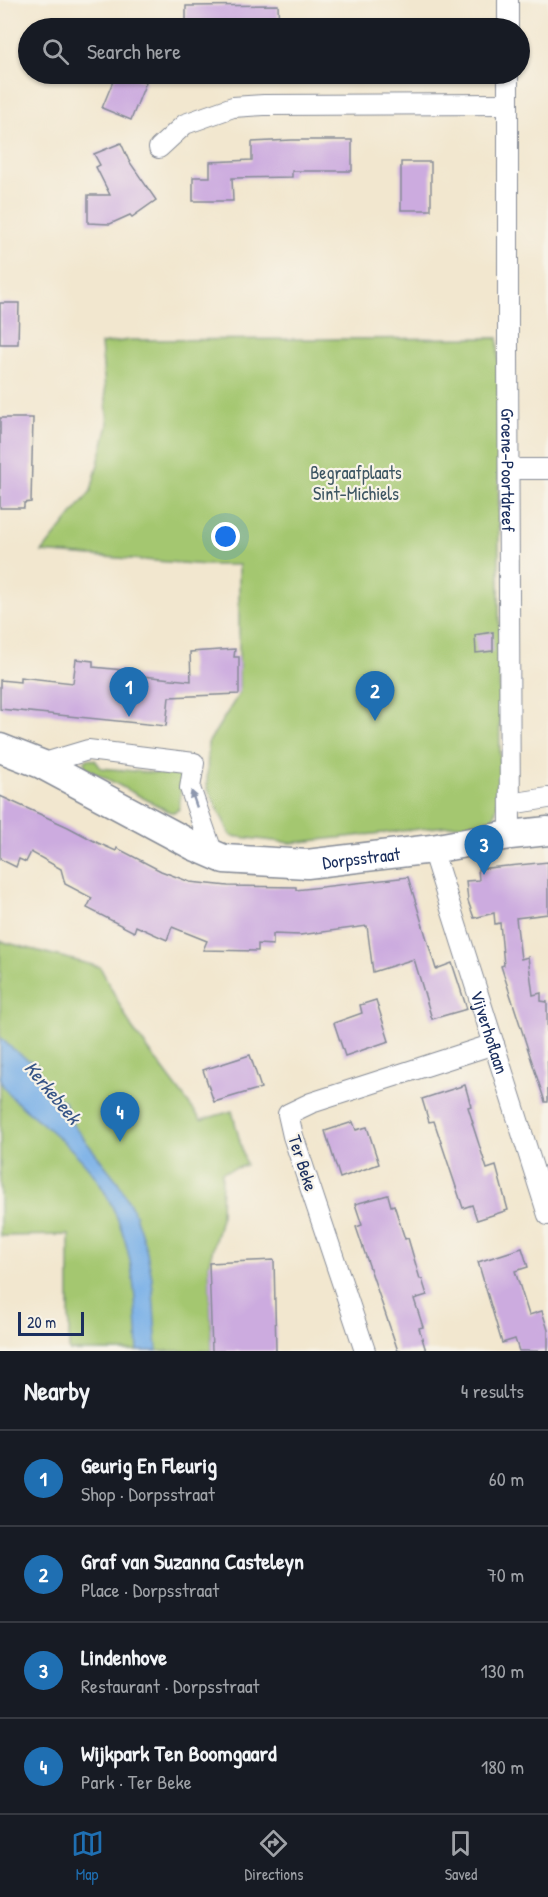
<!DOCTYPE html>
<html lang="en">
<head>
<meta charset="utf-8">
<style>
  :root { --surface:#171b24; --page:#20242c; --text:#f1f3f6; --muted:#9ea1a6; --line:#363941; --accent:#1f6fb2 }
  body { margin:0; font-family:"Patrick Hand",sans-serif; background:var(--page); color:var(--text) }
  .scale { position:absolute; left:18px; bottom:15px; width:66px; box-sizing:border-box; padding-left:6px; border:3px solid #1b2f5e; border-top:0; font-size:16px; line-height:21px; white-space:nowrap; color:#1b2f5e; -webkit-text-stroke:4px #f7f3e8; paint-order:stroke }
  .you { position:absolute; left:226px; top:537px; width:21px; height:21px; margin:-15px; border:4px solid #fff; border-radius:50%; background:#1a73e8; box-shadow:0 0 0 9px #1a73e833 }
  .badge { display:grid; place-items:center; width:39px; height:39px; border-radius:50%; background:var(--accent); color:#fff; font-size:20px; font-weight:700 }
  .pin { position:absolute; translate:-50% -50px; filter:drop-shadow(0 2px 3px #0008) }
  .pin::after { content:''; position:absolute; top:32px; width:21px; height:18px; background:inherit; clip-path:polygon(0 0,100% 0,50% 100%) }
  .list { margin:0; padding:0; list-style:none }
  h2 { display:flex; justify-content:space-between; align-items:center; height:78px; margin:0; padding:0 24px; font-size:26px }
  h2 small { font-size:20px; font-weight:400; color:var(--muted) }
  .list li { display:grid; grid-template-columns:39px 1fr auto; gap:18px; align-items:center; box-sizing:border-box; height:96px; padding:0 24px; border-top:2px solid var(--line) }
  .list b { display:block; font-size:22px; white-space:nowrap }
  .list p { margin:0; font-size:20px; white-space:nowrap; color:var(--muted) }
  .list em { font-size:20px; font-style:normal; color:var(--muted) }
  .icon { flex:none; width:33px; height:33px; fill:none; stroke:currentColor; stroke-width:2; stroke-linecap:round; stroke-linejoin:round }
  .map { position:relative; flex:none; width:548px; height:1351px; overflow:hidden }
  .search { position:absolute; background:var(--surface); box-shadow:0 2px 4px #0004; left:18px; right:18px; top:18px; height:66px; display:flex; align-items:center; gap:15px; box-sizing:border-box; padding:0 21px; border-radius:33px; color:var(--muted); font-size:22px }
  .sheet { height:462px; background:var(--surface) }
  nav { display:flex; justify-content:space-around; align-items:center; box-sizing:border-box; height:84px; border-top:2px solid var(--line); background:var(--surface); font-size:16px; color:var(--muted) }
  nav a { display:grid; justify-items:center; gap:3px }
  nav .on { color:var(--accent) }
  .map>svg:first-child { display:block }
</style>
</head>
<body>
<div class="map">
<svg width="548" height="1351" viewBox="0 0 548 1351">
  <rect width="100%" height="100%" fill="#f7f3e8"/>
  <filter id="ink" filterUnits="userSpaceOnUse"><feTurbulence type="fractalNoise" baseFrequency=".0167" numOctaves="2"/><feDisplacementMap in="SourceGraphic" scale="12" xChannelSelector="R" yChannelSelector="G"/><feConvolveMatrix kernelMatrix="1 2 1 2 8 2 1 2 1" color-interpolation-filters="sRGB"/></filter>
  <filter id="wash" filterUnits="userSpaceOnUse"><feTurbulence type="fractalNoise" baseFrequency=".008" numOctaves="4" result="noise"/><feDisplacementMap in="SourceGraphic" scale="24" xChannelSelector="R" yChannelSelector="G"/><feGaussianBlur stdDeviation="1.35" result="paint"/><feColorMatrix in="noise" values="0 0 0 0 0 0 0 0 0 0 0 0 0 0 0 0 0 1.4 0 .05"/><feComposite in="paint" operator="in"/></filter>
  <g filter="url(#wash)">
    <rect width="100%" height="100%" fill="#f2e7cf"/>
    <!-- green -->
    <g fill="#a4c770" stroke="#607b67" stroke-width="1.5">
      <path d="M498,338L500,794L493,821L291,843L231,836L207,787L208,743L239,694V565H206L42,552L91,491L108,425L101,344L130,340Z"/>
      <path d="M88,759L95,760L101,768L167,774L173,769L178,770L182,776L179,809L175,812H170L86,768L84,762Z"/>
      <path d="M0,941L100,967L132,1028L201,1120L232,1111L246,1165L222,1172L221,1218L209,1263L212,1351H69V1235L0,1236Z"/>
    </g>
    <!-- water -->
    <path fill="#77afe7" stroke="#496fa2" stroke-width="1.5" d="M0,1037C11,1049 23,1057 37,1065L42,1083L47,1090L65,1102L73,1125L118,1182L134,1212L146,1248L152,1278L157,1351H138C135,1288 134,1239 100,1184C86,1161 63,1141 43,1124C29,1112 10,1100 1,1082C0,1074 0,1047 0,1037Z"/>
    <g id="blocks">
      <!-- building -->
      <g fill="#ccabdf">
        <path d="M278,5L279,27L186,28V6Z"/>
        <path d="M116,74H137L135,78L146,82L131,120L102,108Z"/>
        <path d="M292,140H352V171H292V177L232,178L233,201H193V177H210V162L252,160V142Z"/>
        <path d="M121,143L129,161L156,200L132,217L130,215L110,224L88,223V195H110L96,167L100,165L94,154Z"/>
        <rect x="401" y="162" width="30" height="48"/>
        <path d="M0,303H19L18,344H0Z"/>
        <path d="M0,418H33L31,502L24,503V508H0Z"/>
        <path d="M493,632V651L476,653L475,635Z"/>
        <path d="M235,649L234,657H239V694L169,697L166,726L0,709V680L20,682V677L73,683L76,659L93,661V667L123,670V674L191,681L190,652Z"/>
        <path d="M0,796L68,827L98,843L116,851L117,848L161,871L190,882L228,886L296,887V890L408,877L436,969L452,963L467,1009L432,1019L414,959L373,972L367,926L300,935L273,934V945L258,944V951L203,950L207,941L172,927L167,940L136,926L134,932L87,908L92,898L65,884L61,869L31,852L26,862L19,859L16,867L0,859Z"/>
        <path d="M548,862V914L516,918L521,959L528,957L533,995L541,993V1001L547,1002L548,1102H545L501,966L504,965L500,923L495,924L494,913L474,918L468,901L466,881L479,880L478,869Z"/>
        <path d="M376,1000L389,1041L345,1056L334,1023L362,1013L360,1005Z"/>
        <path d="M250,1055L261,1088L214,1102L203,1070Z"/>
        <path d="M465,1085L471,1106L468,1107L473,1123H472L487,1169L496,1166L508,1210L477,1220L472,1205L463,1208L434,1121L429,1122L422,1099Z"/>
        <path d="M353,1122L356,1130L367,1127L379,1164L340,1178L325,1131Z"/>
        <path d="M388,1195L391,1206L394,1205L405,1239L408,1238L420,1279H422L427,1295L414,1299L423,1327L419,1328L426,1351H398L356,1227L362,1225L355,1204Z"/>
        <path d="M522,1248L528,1267L515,1271L529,1315L542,1311L548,1330V1351H519L515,1339L502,1343L478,1262Z"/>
        <path d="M274,1260L276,1351H212L209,1263Z"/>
      </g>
    </g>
  </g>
  <g filter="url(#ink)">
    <use href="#blocks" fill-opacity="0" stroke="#868b96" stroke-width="1.5"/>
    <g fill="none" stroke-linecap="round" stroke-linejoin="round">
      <!-- street casing -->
      <g stroke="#868b96" stroke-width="22">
        <g id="street">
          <path d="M508,28V0"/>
          <path id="s1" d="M508,74V352L510,835"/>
          <path d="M159,148L185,124L233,107L264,105L508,104"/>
          <path d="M509,469H548"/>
          <path d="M41,764L88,750L194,763L190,788L213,854"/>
          <path d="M510,804L548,798"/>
          <path id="s2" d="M432,849L548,1215"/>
          <path d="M365,1351L293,1136L288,1114L311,1103L494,1044"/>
        </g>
      </g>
      <!-- secondary casing -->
      <g stroke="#868b96" stroke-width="31">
        <g id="secondary">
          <path id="s3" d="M0,748L41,764L194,846L224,859L307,864L432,849L510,835L548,831"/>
        </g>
      </g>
      <!-- street -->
      <use href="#street" stroke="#fff" stroke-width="20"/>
      <!-- secondary -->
      <use href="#secondary" stroke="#fff" stroke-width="28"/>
    </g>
    <!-- one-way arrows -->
    <defs><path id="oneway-solid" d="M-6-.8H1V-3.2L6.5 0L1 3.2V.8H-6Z" transform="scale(1.5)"/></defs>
    <use fill="#8d97ae" href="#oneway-solid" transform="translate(194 799) rotate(-109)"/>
  </g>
  <g text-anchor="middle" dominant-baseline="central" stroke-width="4.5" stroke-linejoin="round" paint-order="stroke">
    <!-- street labels -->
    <g font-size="18" fill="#1b2f5e" stroke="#f7f3e8">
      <text stroke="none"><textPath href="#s1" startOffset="396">Groene-Poortdreef</textPath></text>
      <text stroke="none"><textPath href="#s3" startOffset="388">Dorpsstraat</textPath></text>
      <text stroke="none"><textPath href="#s2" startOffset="192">Vijverhoflaan</textPath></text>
      <text transform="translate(303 1163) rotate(72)">Ter Beke</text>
    </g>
    <!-- park labels -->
    <g font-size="18" fill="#3d5562" stroke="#f7f3e8">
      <text x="356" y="472">Begraafplaats<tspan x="356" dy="21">Sint-Michiels</tspan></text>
    </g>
    <!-- water labels -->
    <g font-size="20" font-style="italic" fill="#375587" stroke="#f7f3e8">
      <text transform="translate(53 1092) rotate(50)">Kerkebeek</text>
    </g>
  </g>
</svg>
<div class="scale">20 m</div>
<div class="you"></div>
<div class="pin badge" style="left:129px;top:717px">1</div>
<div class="pin badge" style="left:375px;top:721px">2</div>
<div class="pin badge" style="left:484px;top:875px">3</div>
<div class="pin badge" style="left:120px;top:1142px">4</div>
<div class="search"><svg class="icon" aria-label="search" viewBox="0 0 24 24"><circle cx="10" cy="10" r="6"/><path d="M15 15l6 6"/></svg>Search here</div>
</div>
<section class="sheet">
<h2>Nearby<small>4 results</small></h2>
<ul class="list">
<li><span class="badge">1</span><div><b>Geurig En Fleurig</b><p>Shop · Dorpsstraat</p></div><em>60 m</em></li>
<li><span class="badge">2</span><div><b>Graf van Suzanna Casteleyn</b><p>Place · Dorpsstraat</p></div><em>70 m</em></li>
<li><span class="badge">3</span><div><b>Lindenhove</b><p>Restaurant · Dorpsstraat</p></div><em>130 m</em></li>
<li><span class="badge">4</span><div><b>Wijkpark Ten Boomgaard</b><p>Park · Ter Beke</p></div><em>180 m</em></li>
</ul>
</section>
<nav>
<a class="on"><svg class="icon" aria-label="map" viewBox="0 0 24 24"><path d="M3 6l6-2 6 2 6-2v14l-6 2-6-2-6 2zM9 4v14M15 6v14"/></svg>Map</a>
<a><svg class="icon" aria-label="directions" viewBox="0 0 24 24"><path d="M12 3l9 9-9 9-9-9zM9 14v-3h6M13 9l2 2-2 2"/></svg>Directions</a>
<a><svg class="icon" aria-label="saved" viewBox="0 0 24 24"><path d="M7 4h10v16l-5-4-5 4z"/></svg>Saved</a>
</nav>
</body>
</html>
